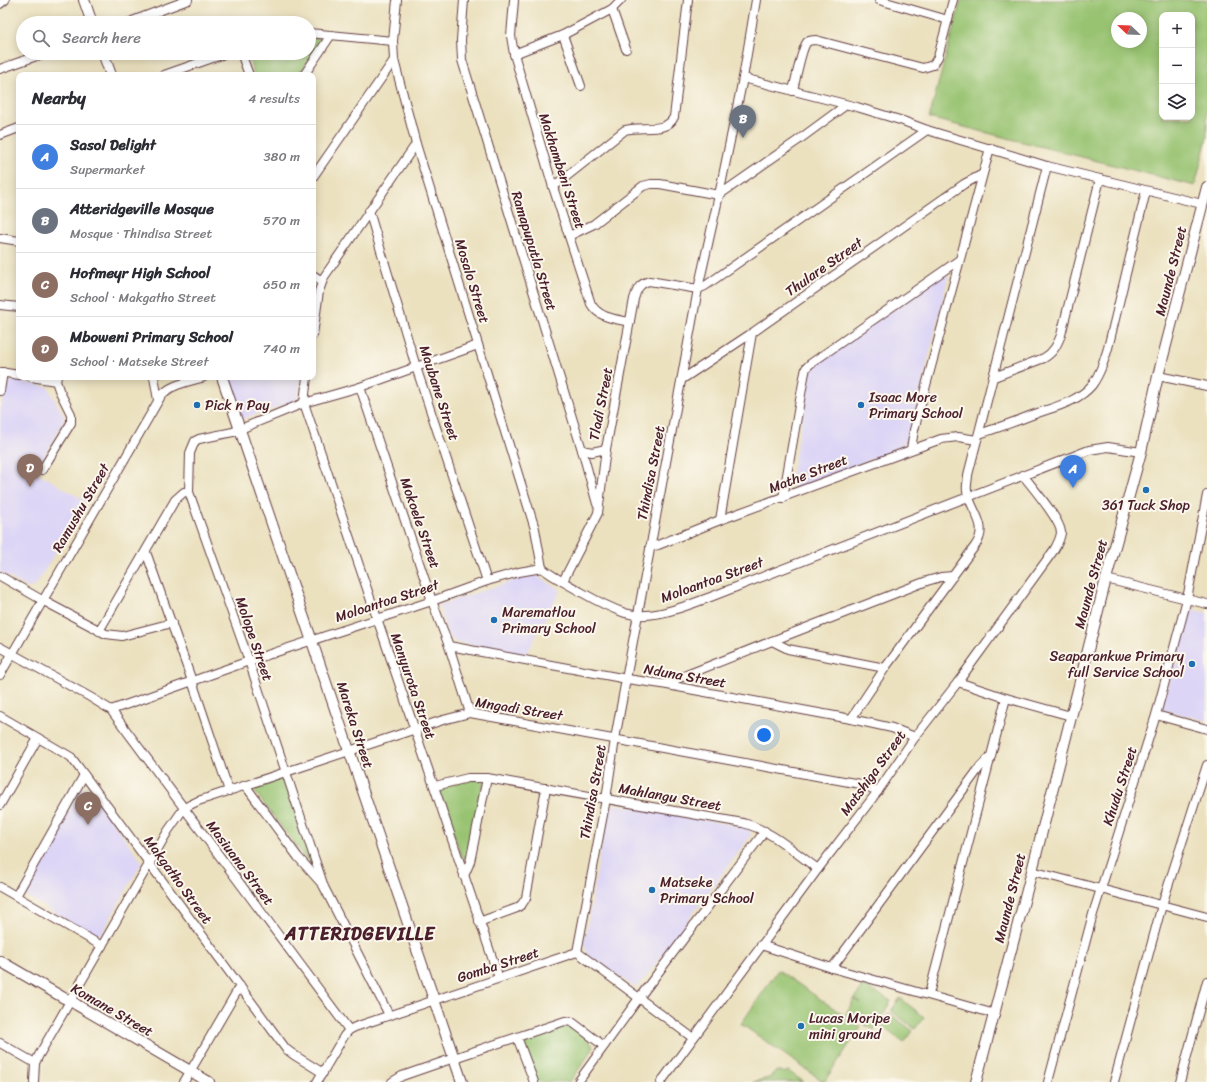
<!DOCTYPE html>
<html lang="en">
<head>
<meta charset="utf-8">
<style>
  :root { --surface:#fff; --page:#f2f2f3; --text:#2b2b33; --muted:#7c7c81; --line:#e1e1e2; --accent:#1f6fb2 }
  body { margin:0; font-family:Sriracha,sans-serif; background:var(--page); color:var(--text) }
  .controls { position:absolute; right:12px; top:12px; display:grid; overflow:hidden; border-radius:8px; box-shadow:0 2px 10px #0003 }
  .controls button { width:36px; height:36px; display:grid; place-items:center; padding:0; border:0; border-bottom:1px solid var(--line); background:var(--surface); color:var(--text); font:20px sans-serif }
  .compass { position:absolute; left:1111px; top:12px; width:36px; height:36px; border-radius:50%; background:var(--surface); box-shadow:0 2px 10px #0003; rotate:293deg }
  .you { position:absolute; left:764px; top:735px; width:14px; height:14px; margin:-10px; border:3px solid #fff; border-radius:50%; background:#1a73e8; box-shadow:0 0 0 6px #1a73e833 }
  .badge { display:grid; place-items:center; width:26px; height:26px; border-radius:50%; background:var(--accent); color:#fff; font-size:13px; font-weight:700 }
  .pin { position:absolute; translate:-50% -33px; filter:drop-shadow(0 1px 2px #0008) }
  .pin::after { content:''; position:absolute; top:21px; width:14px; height:12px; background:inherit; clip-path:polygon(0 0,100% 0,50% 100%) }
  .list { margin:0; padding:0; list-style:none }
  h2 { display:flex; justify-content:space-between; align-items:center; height:52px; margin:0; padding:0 16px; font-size:17px }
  h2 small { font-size:13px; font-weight:400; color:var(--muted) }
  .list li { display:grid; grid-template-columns:26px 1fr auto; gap:12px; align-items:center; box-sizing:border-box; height:64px; padding:0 16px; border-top:1px solid var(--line) }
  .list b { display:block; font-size:15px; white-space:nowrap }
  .list p { margin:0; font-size:13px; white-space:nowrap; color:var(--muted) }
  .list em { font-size:13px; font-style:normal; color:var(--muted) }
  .icon { flex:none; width:22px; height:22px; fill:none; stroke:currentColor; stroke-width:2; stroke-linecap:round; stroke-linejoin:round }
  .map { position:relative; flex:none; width:1207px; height:1082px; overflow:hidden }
  .search { position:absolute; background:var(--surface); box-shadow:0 2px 10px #0003; left:16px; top:16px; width:300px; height:44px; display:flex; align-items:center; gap:10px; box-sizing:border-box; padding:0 14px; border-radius:22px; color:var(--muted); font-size:15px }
  .panel { position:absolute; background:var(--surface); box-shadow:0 2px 10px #0003; left:16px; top:72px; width:300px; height:308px; border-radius:8px }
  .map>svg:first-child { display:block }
</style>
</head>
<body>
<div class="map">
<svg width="1207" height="1082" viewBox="0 0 1207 1082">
  <rect width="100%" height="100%" fill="#fbf7ec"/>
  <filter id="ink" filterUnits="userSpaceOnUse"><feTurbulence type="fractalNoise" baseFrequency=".025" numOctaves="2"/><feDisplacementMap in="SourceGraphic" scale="8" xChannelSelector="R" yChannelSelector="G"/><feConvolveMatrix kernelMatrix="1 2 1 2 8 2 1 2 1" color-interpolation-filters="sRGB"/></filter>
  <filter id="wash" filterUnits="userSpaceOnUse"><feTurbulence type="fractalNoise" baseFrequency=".012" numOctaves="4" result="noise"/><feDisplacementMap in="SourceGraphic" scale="16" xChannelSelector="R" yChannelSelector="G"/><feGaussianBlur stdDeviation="0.9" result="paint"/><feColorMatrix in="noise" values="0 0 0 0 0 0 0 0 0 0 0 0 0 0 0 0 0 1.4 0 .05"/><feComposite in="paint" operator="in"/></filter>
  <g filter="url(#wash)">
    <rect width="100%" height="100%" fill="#ebe1bf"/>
    <!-- built -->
    <g fill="#ddd5f6">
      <path d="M946,272L948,277L909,439L900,448L795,489L790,483L811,370L815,365Z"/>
      <path d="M227,377H301L298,398L291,403L242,419Z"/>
      <path d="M15,380L48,387L65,418L36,472L86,501L35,587L28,588L0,572V414L5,385Z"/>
      <path d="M533,574L561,590L526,655L455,642L447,634L439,605Z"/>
      <path d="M1192,609L1207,613V721L1161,709L1173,666L1180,662L1181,659L1177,651L1186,614Z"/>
      <path d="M82,788H88L142,862L102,933L93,936L26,896L23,888Z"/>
      <path d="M616,804L749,828L751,835L640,985L634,987L588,955L584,944L608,809Z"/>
    </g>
    <!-- green -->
    <g fill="#98c371" stroke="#71714e" fill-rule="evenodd">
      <path d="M961,0H1207V138L1195,186L929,118ZM1162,15H1192V117H1162ZM1117,18H1141V42H1117Z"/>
      <path d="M309,37L323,39L299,75H254L247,53H309Z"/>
      <path d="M284,777L315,866L313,868L252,788Z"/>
      <path d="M473,779L484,781L469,857L462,858L440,794L443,786Z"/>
      <path d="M778,970L861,1027L824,1082L741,1024Z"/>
      <path d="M863,985L891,1001L874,1030L846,1014L854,999L861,1003L855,999Z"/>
      <path d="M900,998L924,1017L915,1029L891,1011Z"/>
      <path d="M889,1013L913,1031L904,1043L880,1025Z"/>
      <path d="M569,1023L591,1043L593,1047L592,1050L570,1082H537L522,1044L525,1037Z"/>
      <path d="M777,1071H782L783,1073L788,1071L804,1082H753L772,1077L771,1075Z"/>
    </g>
  </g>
  <g filter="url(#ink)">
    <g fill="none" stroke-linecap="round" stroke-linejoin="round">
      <!-- minor casing -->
      <g stroke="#623c41" stroke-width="10">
        <g id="minor">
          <path d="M397,0L393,41L394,60L416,144L535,529L542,568"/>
          <path d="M464,0L461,40L462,60L582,450L597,504"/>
          <path d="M514,0L511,36L514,54L553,187L591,304C599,318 615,319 630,322"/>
          <path d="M879,0L948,20"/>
          <path d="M0,4L5,0"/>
          <path d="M612,9L626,49"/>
          <path d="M127,23L188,0"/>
          <path d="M309,33L393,41"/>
          <path d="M563,35L581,86"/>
          <path d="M241,53L249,75"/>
          <path d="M514,54L563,35L612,9L621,0"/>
          <path d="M0,69L45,53"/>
          <path d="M164,75L227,53"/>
          <path d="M304,75L331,35"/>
          <path d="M743,78L857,107L903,121L927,130L1047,166L1202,204"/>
          <path d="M793,91C795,82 802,47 807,42C810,40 813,40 816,40L923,68L933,65L938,57L953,0"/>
          <path d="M0,135L19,128"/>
          <path d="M313,177L394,60"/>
          <path d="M553,187L625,130C642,125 666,134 674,117L688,0"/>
          <path d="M369,211L416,367L487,581"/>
          <path d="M569,236L594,224L643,186L651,184H660L719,195L797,141L846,105"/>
          <path d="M0,238L19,241"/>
          <path d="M313,275L322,281"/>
          <path d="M0,305L19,307"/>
          <path d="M313,335L319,291L324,277L416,144"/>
          <path d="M0,372L19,375"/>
          <path d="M1158,376L1207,386"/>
          <path d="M31,377L56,381"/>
          <path d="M154,377L158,400"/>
          <path d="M307,377L304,403L499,978"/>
          <path d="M994,377L1044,358C1054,352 1057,345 1061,335L1100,179"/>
          <path d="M681,380L752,333L964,184L981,175"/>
          <path d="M360,387L432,601L449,646L470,713"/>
          <path d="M0,391L3,372"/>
          <path d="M979,434C998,428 1016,421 1035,414C1054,407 1078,402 1092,385C1100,374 1104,361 1108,348L1146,191"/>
          <path d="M911,449L914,430L990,148"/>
          <path d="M582,450L592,452L606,449"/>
          <path d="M42,470L71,423V414L59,390L56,381L57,377"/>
          <path d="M783,498L804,377L806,368L810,364L959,260"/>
          <path d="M720,520L752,333"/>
          <path d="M650,547L658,545L720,520L941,439L958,437L977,440"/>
          <path d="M146,552L192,681L229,791"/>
          <path d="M0,576L42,600L106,634L122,636L172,623"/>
          <path d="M1106,579L1207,604"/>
          <path d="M563,581L598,513L606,449L634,299C637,289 639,284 649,281L698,289L705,286L927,130"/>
          <path d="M99,631L175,500L184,492H189"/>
          <path d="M772,641L788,649L885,668"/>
          <path d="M449,646L627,679L662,684L851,719L892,728L915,737"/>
          <path d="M0,647L90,697L111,710L349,1030"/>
          <path d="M0,675L161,396C171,384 189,382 204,377"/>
          <path d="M958,682L1006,698L1071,716"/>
          <path d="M664,684L772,641L927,581L941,577L953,576"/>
          <path d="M111,710L249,661L432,601L487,581L519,572L542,568C554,578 568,584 581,592C595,600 610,608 625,613C651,621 689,605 713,596L1089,450L1108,447L1141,452"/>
          <path d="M1156,715L1207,729"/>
          <path d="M0,716L71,757L286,1049L294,1055L323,1073"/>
          <path d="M851,719L885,668L975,546C990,525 971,512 967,491C966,486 968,480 968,475L1047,166"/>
          <path d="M245,785L298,857L323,885"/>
          <path d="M435,786L468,778H487L743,823C771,830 794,852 818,869"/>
          <path d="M0,805L38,738"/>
          <path d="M1032,871L1207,917"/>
          <path d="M464,876L470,862L487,778"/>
          <path d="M0,887L102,946"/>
          <path d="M16,896L84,775"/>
          <path d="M479,922L517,908L522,904L526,898L546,788"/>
          <path d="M761,945L832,968L995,1014"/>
          <path d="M577,952L606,799L615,739L698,289L719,195L743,78L756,0"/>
          <path d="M832,968L980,767L991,756"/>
          <path d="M929,994L1006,698"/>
          <path d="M389,1015L324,887L249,661L189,492L190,453L195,441L199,439L233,432L304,403L360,387L478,345"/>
          <path d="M517,1037L534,1082"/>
          <path d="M0,1043L35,1063"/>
          <path d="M34,1082L35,1063L39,1055L168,831L184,808L198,801L443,720L470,713L849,782L861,784L878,791"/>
          <path d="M184,1082L240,986"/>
          <path d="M317,1082L344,1036L349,1030L355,1027L577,952L693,1038"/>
          <path d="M392,1082L402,1076L454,1058L565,1021L572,1022L604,1046"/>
          <path d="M578,1082L639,998L765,831"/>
          <path d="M661,1082L818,869L878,791L915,737L958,682L1054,550C1057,545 1060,539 1061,533C1061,520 1032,487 1023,475"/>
          <path d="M1048,1082L1093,914L1156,715L1187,599L1207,495"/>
          <path d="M1114,1082L1162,905L1207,765"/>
          <path d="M1180,1082L1207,981"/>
        </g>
      </g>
      <!-- tertiary casing -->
      <g stroke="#623c41" stroke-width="12">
        <g id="tertiary">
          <path d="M84,0L92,23"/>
          <path d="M103,53L111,75"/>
          <path d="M222,377L462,1082"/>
          <path d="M0,961L64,998L71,1001L77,1005L209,1082"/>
          <path d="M976,1082L1032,871L1106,579L1141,452L1158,376L1207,187"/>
        </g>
      </g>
      <!-- minor -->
      <use href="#minor" stroke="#fff" stroke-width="8"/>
      <!-- tertiary -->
      <use href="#tertiary" stroke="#fff" stroke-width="10"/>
    </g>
  </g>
  <!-- markers -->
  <g fill="#1f6fb2" stroke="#fbf7ec" stroke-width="1.5">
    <circle cx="197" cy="405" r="4"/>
    <circle cx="861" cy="405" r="4"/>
    <circle cx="1146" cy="490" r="4"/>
    <circle cx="494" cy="620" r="4"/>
    <circle cx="1192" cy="664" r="4"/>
    <circle cx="652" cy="890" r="4"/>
    <circle cx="801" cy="1026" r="4"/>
  </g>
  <g text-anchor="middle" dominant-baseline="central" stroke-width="4" stroke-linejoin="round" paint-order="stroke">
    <!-- street labels -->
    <g font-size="14" fill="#4a1f2b" stroke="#fbf7ec">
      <text transform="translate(562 171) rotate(72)">Makhambeni Street</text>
      <text transform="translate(534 251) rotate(73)">Ramapuputla Street</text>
      <text transform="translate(824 267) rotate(-35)">Thulare Street</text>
      <text transform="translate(1171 271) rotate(-76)">Maunde Street</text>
      <text transform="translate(472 281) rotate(73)">Mosalo Street</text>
      <text transform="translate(439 393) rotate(72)">Maubane Street</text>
      <text transform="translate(601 404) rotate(-79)">Tladi Street</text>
      <text transform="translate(651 473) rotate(-79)">Thindisa Street</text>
      <text transform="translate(808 474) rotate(-21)">Mathe Street</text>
      <text transform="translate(81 508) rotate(-60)">Ramushu Street</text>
      <text transform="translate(420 523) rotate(71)">Mokoele Street</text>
      <text transform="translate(712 580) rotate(-20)">Moloantoa Street</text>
      <text transform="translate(1091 584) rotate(-75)">Maunde Street</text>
      <text transform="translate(387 601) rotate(-18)">Moloantoa Street</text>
      <text transform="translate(254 639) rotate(71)">Molope Street</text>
      <text transform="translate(685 676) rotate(10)">Nduna Street</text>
      <text transform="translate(413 686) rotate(71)">Manyurota Street</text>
      <text transform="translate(519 709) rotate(9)">Mngadi Street</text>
      <text transform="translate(355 725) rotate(72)">Mareka Street</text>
      <text transform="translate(873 773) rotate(-54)">Matshiga Street</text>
      <text transform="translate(1120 786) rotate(-72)">Khudu Street</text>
      <text transform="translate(593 792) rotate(-80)">Thindisa Street</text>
      <text transform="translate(670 797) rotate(10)">Mahlangu Street</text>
      <text transform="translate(240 863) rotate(53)">Masiuana Street</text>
      <text transform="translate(178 880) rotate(54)">Makgatho Street</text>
      <text transform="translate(1010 898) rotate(-76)">Maunde Street</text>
      <text transform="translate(498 965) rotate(-18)">Gomba Street</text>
      <text transform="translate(112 1010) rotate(30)">Komane Street</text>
    </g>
    <!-- poi labels -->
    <g font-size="14" fill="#4a1f2b" stroke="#fbf7ec" text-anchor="start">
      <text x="869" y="397">Isaac More<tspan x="869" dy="16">Primary School</tspan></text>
      <text x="205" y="405">Pick n Pay</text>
      <text x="1146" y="505" text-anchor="middle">361 Tuck Shop</text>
      <text x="502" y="612">Marematlou<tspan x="502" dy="16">Primary School</tspan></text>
      <text x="1184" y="656" text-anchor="end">Seaparankwe Primary<tspan x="1184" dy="16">full Service School</tspan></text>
      <text x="660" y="882">Matseke<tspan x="660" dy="16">Primary School</tspan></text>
      <text x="809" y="1018">Lucas Moripe<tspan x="809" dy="16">mini ground</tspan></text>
    </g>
    <!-- district labels -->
    <g font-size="18" font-weight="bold" letter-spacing="1" fill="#4a1f2b" stroke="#fbf7ec">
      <text x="360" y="934">ATTERIDGEVILLE</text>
    </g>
  </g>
</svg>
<div class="controls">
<button>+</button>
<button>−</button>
<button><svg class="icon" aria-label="layers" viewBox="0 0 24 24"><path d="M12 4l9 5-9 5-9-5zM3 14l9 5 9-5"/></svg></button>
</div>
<svg class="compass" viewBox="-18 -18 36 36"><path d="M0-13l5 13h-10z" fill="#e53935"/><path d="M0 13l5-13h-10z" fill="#7c7c81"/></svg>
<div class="you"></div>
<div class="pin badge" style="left:1073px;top:488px;background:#3f7fe0">A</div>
<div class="pin badge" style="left:743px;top:138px;background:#6b7280">B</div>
<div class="pin badge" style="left:88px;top:825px;background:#8d6e63">C</div>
<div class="pin badge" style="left:30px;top:487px;background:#8d6e63">D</div>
<div class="search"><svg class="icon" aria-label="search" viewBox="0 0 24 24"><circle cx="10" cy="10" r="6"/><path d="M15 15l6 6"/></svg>Search here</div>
<section class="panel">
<h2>Nearby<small>4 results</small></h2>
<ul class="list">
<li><span class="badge" style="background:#3f7fe0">A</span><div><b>Sasol Delight</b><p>Supermarket</p></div><em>380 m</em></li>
<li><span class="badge" style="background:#6b7280">B</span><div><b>Atteridgeville Mosque</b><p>Mosque · Thindisa Street</p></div><em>570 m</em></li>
<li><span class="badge" style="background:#8d6e63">C</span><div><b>Hofmeyr High School</b><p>School · Makgatho Street</p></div><em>650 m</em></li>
<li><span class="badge" style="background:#8d6e63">D</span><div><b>Mboweni Primary School</b><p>School · Matseke Street</p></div><em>740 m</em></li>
</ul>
</section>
</div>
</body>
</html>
